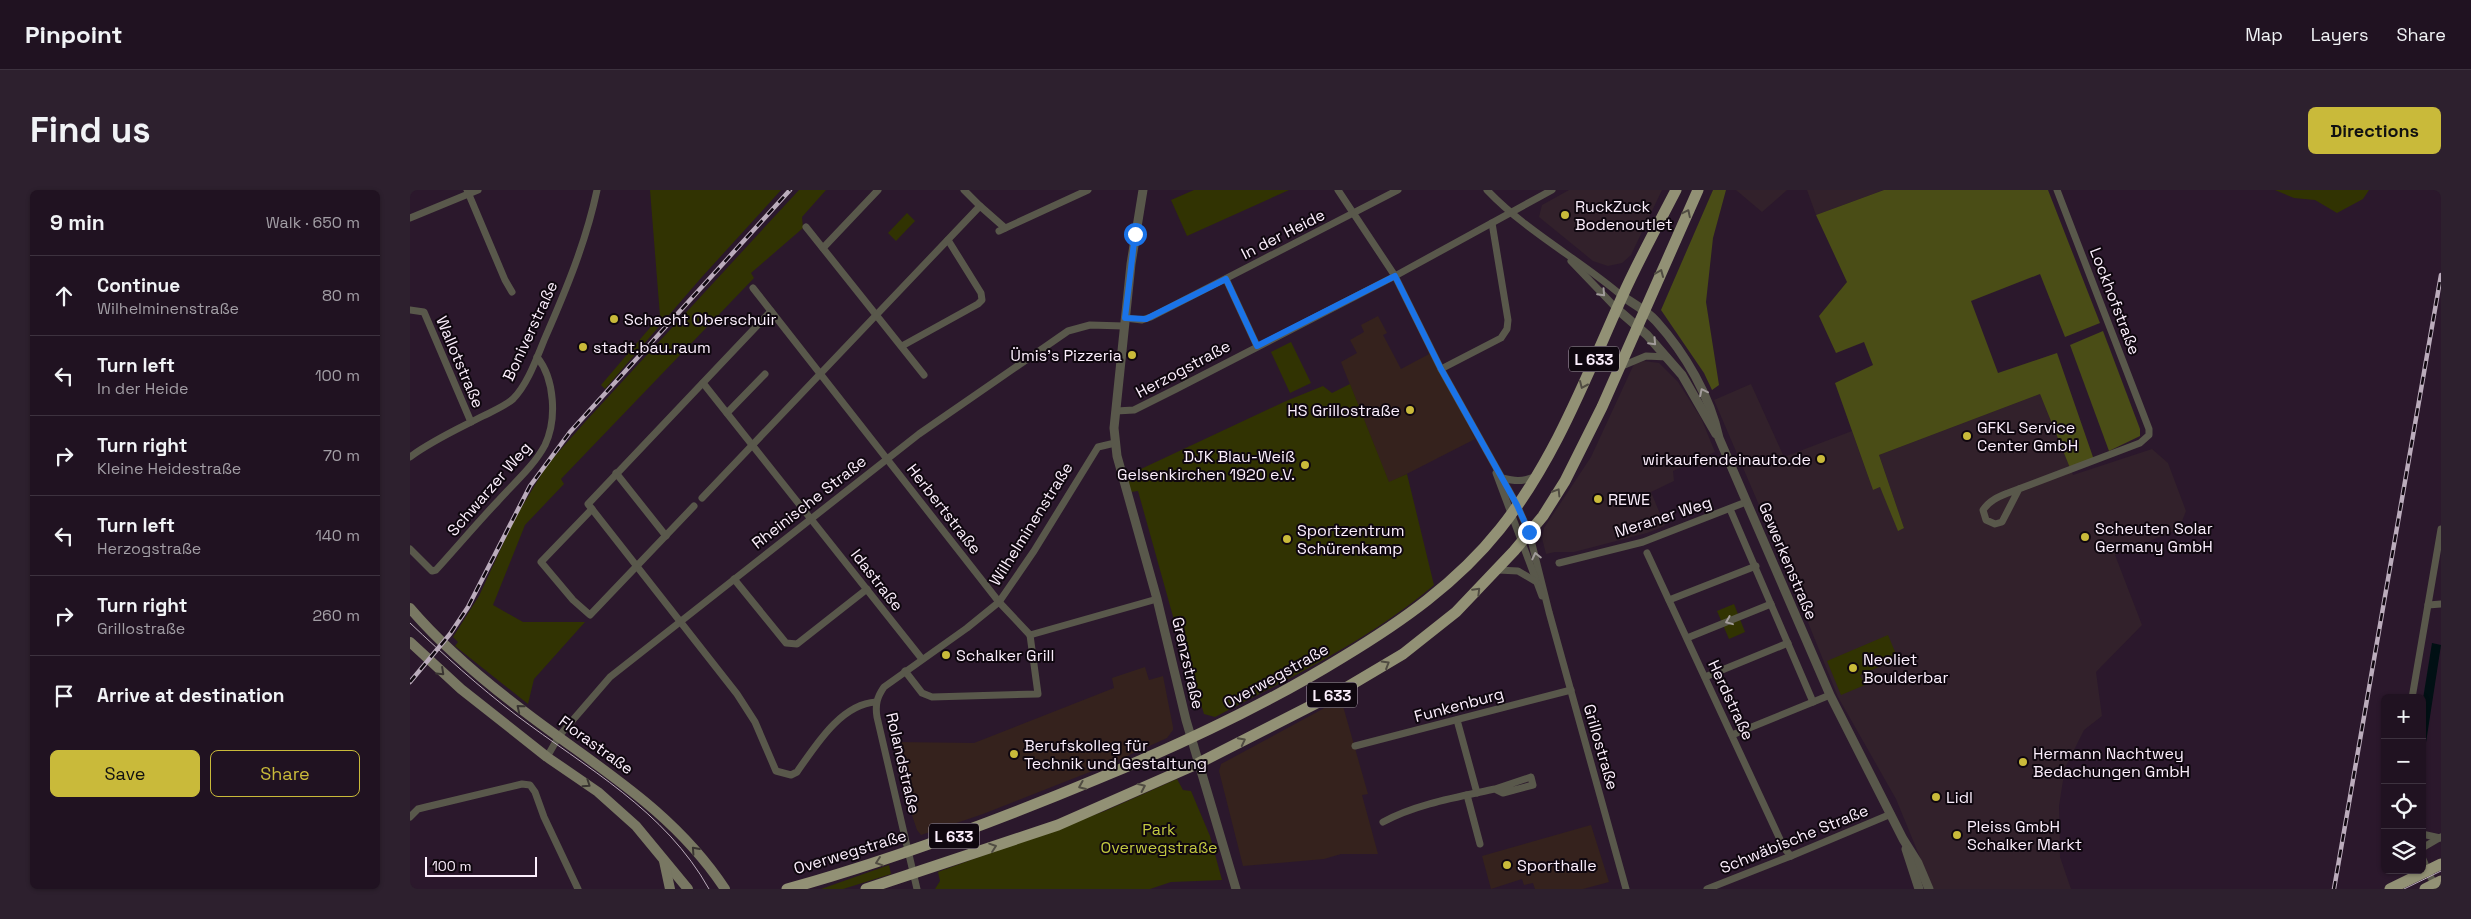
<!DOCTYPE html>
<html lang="en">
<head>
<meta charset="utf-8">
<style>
  :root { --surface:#201221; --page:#2d202e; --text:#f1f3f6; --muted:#a29ea5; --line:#3d323f; --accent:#c9ba3a }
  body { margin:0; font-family:"Space Grotesk",sans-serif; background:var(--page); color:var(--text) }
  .controls { position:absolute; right:15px; bottom:15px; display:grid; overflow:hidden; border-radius:8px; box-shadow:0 1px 4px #0004 }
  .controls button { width:45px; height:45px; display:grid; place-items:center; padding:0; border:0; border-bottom:1px solid var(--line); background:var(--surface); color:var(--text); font:25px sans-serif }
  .scale { position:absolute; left:15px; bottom:12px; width:112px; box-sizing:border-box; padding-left:5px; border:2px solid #fceffd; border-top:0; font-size:14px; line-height:18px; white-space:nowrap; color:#fceffd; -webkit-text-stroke:4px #0f070f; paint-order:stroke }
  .stop { position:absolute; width:15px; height:15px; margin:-11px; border:4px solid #1a73e8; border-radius:50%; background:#fff }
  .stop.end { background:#1a73e8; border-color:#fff; box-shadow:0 1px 5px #0008 }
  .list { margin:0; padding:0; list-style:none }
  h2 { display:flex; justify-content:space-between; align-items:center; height:65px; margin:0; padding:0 20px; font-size:21px }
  h2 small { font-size:16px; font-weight:400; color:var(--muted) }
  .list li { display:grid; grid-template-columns:32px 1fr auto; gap:15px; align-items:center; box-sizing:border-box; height:80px; padding:0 20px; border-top:1px solid var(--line) }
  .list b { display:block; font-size:19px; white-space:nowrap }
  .list p { margin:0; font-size:16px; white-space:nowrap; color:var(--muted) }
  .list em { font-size:16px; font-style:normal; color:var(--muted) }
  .actions { display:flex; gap:10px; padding:15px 20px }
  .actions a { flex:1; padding:11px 0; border:1px solid var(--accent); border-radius:8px; text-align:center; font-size:18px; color:var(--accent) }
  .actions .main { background:var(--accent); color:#111 }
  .icon { flex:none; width:28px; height:28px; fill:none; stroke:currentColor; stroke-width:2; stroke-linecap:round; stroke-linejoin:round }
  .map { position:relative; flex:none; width:2031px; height:699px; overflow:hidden; border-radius:8px }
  header { display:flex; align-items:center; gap:30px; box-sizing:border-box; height:70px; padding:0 25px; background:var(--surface); border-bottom:1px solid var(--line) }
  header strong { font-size:24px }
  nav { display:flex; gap:28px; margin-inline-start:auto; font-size:18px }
  .intro { display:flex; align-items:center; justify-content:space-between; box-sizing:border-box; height:120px; padding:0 30px }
  h1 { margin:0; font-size:35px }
  .button { padding:12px 22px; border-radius:8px; background:var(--accent); color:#111; font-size:18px; font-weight:700 }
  main { display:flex; gap:30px; padding:0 30px }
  aside { flex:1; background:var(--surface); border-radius:8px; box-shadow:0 1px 4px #0004 }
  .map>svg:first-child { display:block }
</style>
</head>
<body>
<header>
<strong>Pinpoint</strong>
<nav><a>Map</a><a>Layers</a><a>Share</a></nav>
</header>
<div class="intro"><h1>Find us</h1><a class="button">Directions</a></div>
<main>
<aside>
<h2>9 min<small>Walk · 650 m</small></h2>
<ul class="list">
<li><svg class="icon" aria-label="ahead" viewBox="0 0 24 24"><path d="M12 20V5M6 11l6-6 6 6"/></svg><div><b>Continue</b><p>Wilhelminenstraße</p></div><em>80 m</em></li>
<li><svg class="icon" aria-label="left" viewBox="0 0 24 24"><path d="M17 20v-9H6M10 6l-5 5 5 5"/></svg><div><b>Turn left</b><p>In der Heide</p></div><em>100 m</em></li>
<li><svg class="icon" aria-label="right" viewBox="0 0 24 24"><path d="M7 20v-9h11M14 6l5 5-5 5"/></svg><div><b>Turn right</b><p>Kleine Heidestraße</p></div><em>70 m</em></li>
<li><svg class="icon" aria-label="left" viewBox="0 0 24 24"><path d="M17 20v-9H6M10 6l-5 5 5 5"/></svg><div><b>Turn left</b><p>Herzogstraße</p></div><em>140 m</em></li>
<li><svg class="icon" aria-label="right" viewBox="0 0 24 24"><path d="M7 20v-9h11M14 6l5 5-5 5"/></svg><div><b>Turn right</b><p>Grillostraße</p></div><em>260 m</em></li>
<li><svg class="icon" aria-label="arrive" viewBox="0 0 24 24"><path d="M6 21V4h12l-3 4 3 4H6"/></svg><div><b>Arrive at destination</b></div></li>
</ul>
<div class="actions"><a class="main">Save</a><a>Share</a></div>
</aside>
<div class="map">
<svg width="2031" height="699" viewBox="0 0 2031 699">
  <rect width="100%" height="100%" fill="#2b182c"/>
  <!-- commercial -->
  <g fill="#32212b">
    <path d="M1159,0H1252L1221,65L1212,73L1198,76L1183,71L1129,27L1132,15Z"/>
    <path d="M1326,0H1377L1352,22Z"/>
    <path d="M1397,0H1474L1406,25Z"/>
    <path d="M1234,171L1249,173L1268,192L1291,228L1305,262L1263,281L1264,291L1241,302L1255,336L1237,343L1164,362H1145L1136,364L1132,348L1134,338L1181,267L1224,174Z"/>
    <path d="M1341,194L1374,267L1442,241L1463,300L1470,297L1494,338L1469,265L1630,204L1663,285L1742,259L1758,273L1776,321L1769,339L1705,365L1732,435L1686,482L1692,526L1674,540L1655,578L1649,616L1650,667L1661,699H1523L1486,609L1428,507L1379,385L1304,210Z"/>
  </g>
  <!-- education -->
  <g fill="#35221d">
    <path d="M968,126L977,143L973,145L991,179L1021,163L1065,249L979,293L931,172L947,163L940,150L954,142L951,135Z"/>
    <path d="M735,477L739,490L753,486L763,537V540L757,548L695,576L573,624L511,645L507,640L495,604L484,552L564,553L704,498L702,488Z"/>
    <path d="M931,509L958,604L952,605L968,664H931L914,669L833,676L809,581L811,574Z"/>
    <path d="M1181,635L1199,692L1173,699H1125L1123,693L1114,695L1112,689L1081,699L1072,666Z"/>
  </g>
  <!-- green -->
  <g fill="#313302">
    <path d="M240,0H371L291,88L195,199L191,195L250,126Z"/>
    <path d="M389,0H416L392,27L393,38L341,83L344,88L151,289L154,294L115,335L83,415L113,432H175L124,489L118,514L45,456L48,452L43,447L69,406L105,328L137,275L175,232Z"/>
    <path d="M784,0H879L777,46L761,10Z"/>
    <path d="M1865,0H1959L1953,9L1927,23L1905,10L1884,8Z"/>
    <path d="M497,23L505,31L486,51L478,43Z"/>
    <path d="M881,152L901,193L880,203L861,162Z"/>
    <path d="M940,194L979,292L997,284L1024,395C959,450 880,488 805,527L794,524L764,430L728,301L721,302L716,286L876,211L913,196L922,203Z"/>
    <path d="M1324,414L1335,442L1319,449L1307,421Z"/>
    <path d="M1478,445L1488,469L1450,485L1455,495L1431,505L1417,471Z"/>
    <path d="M767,589L773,600L781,601L800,646L812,690L761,692L740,699H525L530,691L528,682L695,621Z"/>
    <path d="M479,675L481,684L433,699H411Z"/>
  </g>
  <!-- forest -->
  <g fill="#4a4d16">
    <path d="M1303,0H1316L1303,48L1296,112L1309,195L1302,200L1294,183L1251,120Z"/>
    <path d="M1474,0H1638L1690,133L1655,147L1630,84L1561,111L1588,183L1647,163L1684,270L1660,278L1630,204L1469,265L1494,338L1488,341L1470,297L1463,300L1425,193L1463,175L1454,152L1426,163L1409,126L1437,92L1406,25Z"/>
    <path d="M1693,141L1730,239V246L1699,261L1660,155Z"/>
  </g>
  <!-- water -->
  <path fill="#011014" d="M2022,453L2031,455L2015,559L2012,558V515Z"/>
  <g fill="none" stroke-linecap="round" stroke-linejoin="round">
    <!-- minor -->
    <g stroke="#59584b" stroke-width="7">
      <path d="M57,0L95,90L102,102"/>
      <path d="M554,0L570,16"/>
      <path d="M928,0L985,86L1031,179L1107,315L1119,342L1139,422L1216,699"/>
      <path d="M1077,0C1117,42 1169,69 1212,106"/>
      <path d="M0,28L68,0"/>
      <path d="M396,37L514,185"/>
      <path d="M589,41L678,0"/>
      <path d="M413,58L468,0"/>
      <path d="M1161,71L1207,119"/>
      <path d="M816,89L847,156"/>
      <path d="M343,98L589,412L620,445L747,409"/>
      <path d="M0,120L14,122L61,232"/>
      <path d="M361,121L178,314L327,504L345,532L366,581L381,585L387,582C406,555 431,514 466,512"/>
      <path d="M715,128L732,130L741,127L988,0"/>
      <path d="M492,156L568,114L572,110L571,103L538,50"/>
      <path d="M1212,176L1236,166L1257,167"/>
      <path d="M1031,179L1091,148L1097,139L1098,130L1082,33"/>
      <path d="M293,193L512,469"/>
      <path d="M706,221L724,220L766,199L985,86L1142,0"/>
      <path d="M317,223L355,184"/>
      <path d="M0,267C23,250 48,239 73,226C83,221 95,216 103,209C118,194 127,167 135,148C156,100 176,52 187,0"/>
      <path d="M206,283L256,346"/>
      <path d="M1086,283L1132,406"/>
      <path d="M1092,288C1104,291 1112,292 1124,287"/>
      <path d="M1609,299L1592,332L1585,334L1576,330L1573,320C1580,310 1588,307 1598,303L1730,253L1739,245V239L1647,0"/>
      <path d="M292,308L570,16L595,38"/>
      <path d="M182,319L131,372L163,410L180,425L284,316"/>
      <path d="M1320,319L1403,512L1420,505"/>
      <path d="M0,359L22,381L26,380C47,357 67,333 88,311C103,294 124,276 135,255C147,230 145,189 127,167"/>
      <path d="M1237,363L1374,658L1381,666"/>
      <path d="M1149,373L1233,352L1336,312"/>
      <path d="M1088,380L1108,381L1125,391"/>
      <path d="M324,389L376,453L387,454L457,399"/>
      <path d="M1259,410L1346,376"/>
      <path d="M2018,415L2031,414"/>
      <path d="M1277,448L1361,414"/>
      <path d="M495,481L512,503L522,507L628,504L620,445"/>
      <path d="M1295,487L1378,453"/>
      <path d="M2002,508L2031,339"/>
      <path d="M1047,530L1067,603"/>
      <path d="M1322,545L1403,512"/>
      <path d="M945,556L1161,500"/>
      <path d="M137,567L149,546L200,487L509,244L658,141L680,135L714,136"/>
      <path d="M1057,605L1070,654"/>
      <path d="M0,627L8,619L16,617L112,594L120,595L125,602L134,627L168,699"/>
      <path d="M973,632C1006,614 1048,607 1085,599L1093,603L1123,595L1121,587L1085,599"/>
      <path d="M2012,644L2030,648"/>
      <path d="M2012,658L2031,647"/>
      <path d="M2012,667L2021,688L2027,695"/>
      <path d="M507,699L467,527C465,515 467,507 474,497L557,438L589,412L624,361L688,257L705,253"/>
      <path d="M1297,699L1381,666L1481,624"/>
    </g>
    <!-- tertiary -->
    <g stroke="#59584b" stroke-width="9">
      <path d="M733,0L721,74L704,238L707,266L747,409L776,530L826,699"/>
      <path d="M1212,106C1224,114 1237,121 1246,131C1275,163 1300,206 1309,248L1420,505L1493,649L1508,673L1519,699"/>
      <path d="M1207,119L1237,145L1272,185L1306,244"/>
      <path d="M1496,659L1509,699"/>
    </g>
    <!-- secondary -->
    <g stroke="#797863" stroke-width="10">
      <path d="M0,418C34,458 74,491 115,522C188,578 263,620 315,699"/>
      <path d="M0,452L51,499L137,567L188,602L226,636L278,699"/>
      <path d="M254,671L260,699"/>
    </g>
    <!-- primary -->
    <g stroke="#929175" stroke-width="11">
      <path d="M377,699C483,670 586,631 687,589C772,554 855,515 933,467C991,432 1047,393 1090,339C1145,270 1176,187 1212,107C1228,71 1248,35 1266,0"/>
      <path d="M456,699L648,635L789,573L934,499L993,464L1046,422L1104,361L1133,326L1155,291L1192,217L1288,0"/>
    </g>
    <!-- tram -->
    <g stroke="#bbacbc" stroke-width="1">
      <path d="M0,433C34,465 69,497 106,525C176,578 255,620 299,699"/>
      <path d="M1994,699L2031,681"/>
    </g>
    <!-- rail casing -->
    <g stroke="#bbacbc" stroke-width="4.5">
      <g id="rail">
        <path d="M0,492L40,444L58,417L120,296L160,242L380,0"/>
        <path d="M1924,699L2031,85"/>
      </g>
    </g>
    <!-- rail -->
    <use href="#rail" stroke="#0f070f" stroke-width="2.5" stroke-dasharray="8" stroke-linecap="butt"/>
    <!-- primary-bridge -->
    <g stroke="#929175" stroke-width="11">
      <path d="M1980,699L2031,674"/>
      <path d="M2015,699L2031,691"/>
    </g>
  </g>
  <!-- one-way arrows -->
  <defs><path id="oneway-chevron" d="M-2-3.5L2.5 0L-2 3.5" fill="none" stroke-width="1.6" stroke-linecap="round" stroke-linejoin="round" transform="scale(1.25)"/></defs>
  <g stroke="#504c42">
    <use href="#oneway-chevron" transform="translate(1277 23) rotate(-64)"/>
    <use href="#oneway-chevron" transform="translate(1250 83) rotate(-67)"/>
    <use href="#oneway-chevron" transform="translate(1173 195) rotate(114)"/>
    <use href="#oneway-chevron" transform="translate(1147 302) rotate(-58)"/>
    <use href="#oneway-chevron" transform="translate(1067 401) rotate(-45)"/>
    <use href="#oneway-chevron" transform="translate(976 474) rotate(-31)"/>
    <use href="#oneway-chevron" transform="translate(832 551) rotate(-27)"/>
    <use href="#oneway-chevron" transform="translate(672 596) rotate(157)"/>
    <use href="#oneway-chevron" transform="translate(732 597) rotate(-25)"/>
    <use href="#oneway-chevron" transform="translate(583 657) rotate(-19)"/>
    <use href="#oneway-chevron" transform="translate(469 672) rotate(161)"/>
  </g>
  <g stroke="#a29c9b">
    <use href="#oneway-chevron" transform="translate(1192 103) rotate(47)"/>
    <use href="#oneway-chevron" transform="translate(1243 152) rotate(47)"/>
    <use href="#oneway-chevron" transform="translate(1293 202) rotate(-116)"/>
    <use href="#oneway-chevron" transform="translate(1126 366) rotate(-103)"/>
    <use href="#oneway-chevron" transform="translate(1319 431) rotate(158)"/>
  </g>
  <g stroke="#393431">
    <use href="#oneway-chevron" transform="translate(31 482) rotate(43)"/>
    <use href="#oneway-chevron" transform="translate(110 518) rotate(-141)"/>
    <use href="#oneway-chevron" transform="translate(177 594) rotate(34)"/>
    <use href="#oneway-chevron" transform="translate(285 660) rotate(-132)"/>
  </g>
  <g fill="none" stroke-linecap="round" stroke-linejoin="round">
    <!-- route -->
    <path stroke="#1a73e8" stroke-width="6" d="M725,44L715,128L736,129L816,89L847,156L985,86L1031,179L1107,315L1119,342"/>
  </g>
  <!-- markers -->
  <g fill="#c9ba3a" stroke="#0f070f" stroke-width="2">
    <circle cx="1155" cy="25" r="5"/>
    <circle cx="204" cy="129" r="5"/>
    <circle cx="173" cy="157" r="5"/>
    <circle cx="722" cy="165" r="5"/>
    <circle cx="1000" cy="220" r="5"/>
    <circle cx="1557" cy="246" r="5"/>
    <circle cx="1411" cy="269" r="5"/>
    <circle cx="895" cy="275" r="5"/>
    <circle cx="1188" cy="309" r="5"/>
    <circle cx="1675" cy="347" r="5"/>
    <circle cx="877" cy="349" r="5"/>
    <circle cx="536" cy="465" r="5"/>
    <circle cx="1443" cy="478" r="5"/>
    <circle cx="604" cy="564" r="5"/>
    <circle cx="1613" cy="572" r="5"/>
    <circle cx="1526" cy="607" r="5"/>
    <circle cx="1547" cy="645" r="5"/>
    <circle cx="1097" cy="675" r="5"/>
  </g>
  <g text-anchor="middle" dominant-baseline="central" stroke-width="4" stroke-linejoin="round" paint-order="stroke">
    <!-- shield labels -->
    <g fill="#0f070f" stroke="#b5a9b6" stroke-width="1">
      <rect x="1159" y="156.5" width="50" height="25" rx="4"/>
      <rect x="897" y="492.5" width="50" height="25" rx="4"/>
      <rect x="519" y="633.5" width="50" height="25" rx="4"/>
    </g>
    <g font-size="15" font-weight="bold" fill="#fceffd">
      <text x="1184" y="169">L 633</text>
      <text x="922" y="505">L 633</text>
      <text x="544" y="646">L 633</text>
    </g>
    <!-- poi labels -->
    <g font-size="16" fill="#fceffd" stroke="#0f070f" text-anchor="start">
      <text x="1165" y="16">RuckZuck<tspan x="1165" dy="18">Bodenoutlet</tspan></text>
      <text x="214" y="129">Schacht Oberschuir</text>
      <text x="183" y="157">stadt.bau.raum</text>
      <text x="712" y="165" text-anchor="end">Ümis's Pizzeria</text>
      <text x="990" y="220" text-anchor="end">HS Grillostraße</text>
      <text x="1567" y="237">GFKL Service<tspan x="1567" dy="18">Center GmbH</tspan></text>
      <text x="885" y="266" text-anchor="end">DJK Blau-Weiß<tspan x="885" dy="18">Gelsenkirchen 1920 e.V.</tspan></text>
      <text x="1401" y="269" text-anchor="end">wirkaufendeinauto.de</text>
      <text x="1198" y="309">REWE</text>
      <text x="1685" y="338">Scheuten Solar<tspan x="1685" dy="18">Germany GmbH</tspan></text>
      <text x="887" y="340">Sportzentrum<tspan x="887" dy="18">Schürenkamp</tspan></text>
      <text x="546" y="465">Schalker Grill</text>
      <text x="1453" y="469">Neoliet<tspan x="1453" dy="18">Boulderbar</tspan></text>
      <text x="614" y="555">Berufskolleg für<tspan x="614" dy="18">Technik und Gestaltung</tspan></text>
      <text x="1623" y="563">Hermann Nachtwey<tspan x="1623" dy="18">Bedachungen GmbH</tspan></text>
      <text x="1536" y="607">Lidl</text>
      <text x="1557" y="636">Pleiss GmbH<tspan x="1557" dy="18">Schalker Markt</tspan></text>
      <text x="1107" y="675">Sporthalle</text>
    </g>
    <!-- street labels -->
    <g font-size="16" fill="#fceffd" stroke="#0f070f">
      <text transform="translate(873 44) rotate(-27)">In der Heide</text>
      <text transform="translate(1705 111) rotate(69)">Lockhofstraße</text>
      <text transform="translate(120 141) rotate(-65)">Boniverstraße</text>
      <text transform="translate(50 172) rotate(67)">Wallotstraße</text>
      <text transform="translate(773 179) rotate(-28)">Herzogstraße</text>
      <text transform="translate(79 299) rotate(-49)">Schwarzer Weg</text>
      <text transform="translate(399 312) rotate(-38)">Rheinische Straße</text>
      <text transform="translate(534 319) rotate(52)">Herbertstraße</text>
      <text transform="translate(1253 327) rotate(-18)">Meraner Weg</text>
      <text transform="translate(621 334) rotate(-58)">Wilhelminenstraße</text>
      <text transform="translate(1378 371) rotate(67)">Gewerkenstraße</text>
      <text transform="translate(467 390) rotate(52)">Idastraße</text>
      <text transform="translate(778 473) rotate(77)">Grenzstraße</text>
      <text transform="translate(866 486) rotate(-29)">Overwegstraße</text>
      <text transform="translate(1321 510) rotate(65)">Herdstraße</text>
      <text transform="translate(1049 515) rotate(-15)">Funkenburg</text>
      <text transform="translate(186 555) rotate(36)">Florastraße</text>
      <text transform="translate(1191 557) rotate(74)">Grillostraße</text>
      <text transform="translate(493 573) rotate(77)">Rolandstraße</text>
      <text transform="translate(1384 649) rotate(-22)">Schwäbische Straße</text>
      <text transform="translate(440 662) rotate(-17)">Overwegstraße</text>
    </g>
    <!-- park labels -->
    <g font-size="16" fill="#c3ca41" stroke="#0f070f">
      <text x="749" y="639">Park<tspan x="749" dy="18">Overwegstraße</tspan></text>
    </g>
  </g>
</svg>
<div class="controls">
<button>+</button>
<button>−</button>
<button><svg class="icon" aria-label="locate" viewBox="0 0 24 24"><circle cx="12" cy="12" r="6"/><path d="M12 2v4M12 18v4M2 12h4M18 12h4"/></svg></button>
<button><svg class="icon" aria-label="layers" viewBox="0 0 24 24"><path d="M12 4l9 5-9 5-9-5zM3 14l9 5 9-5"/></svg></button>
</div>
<div class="scale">100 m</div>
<div class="stop" style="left:725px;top:44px"></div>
<div class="stop end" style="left:1119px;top:342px"></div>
</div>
</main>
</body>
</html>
